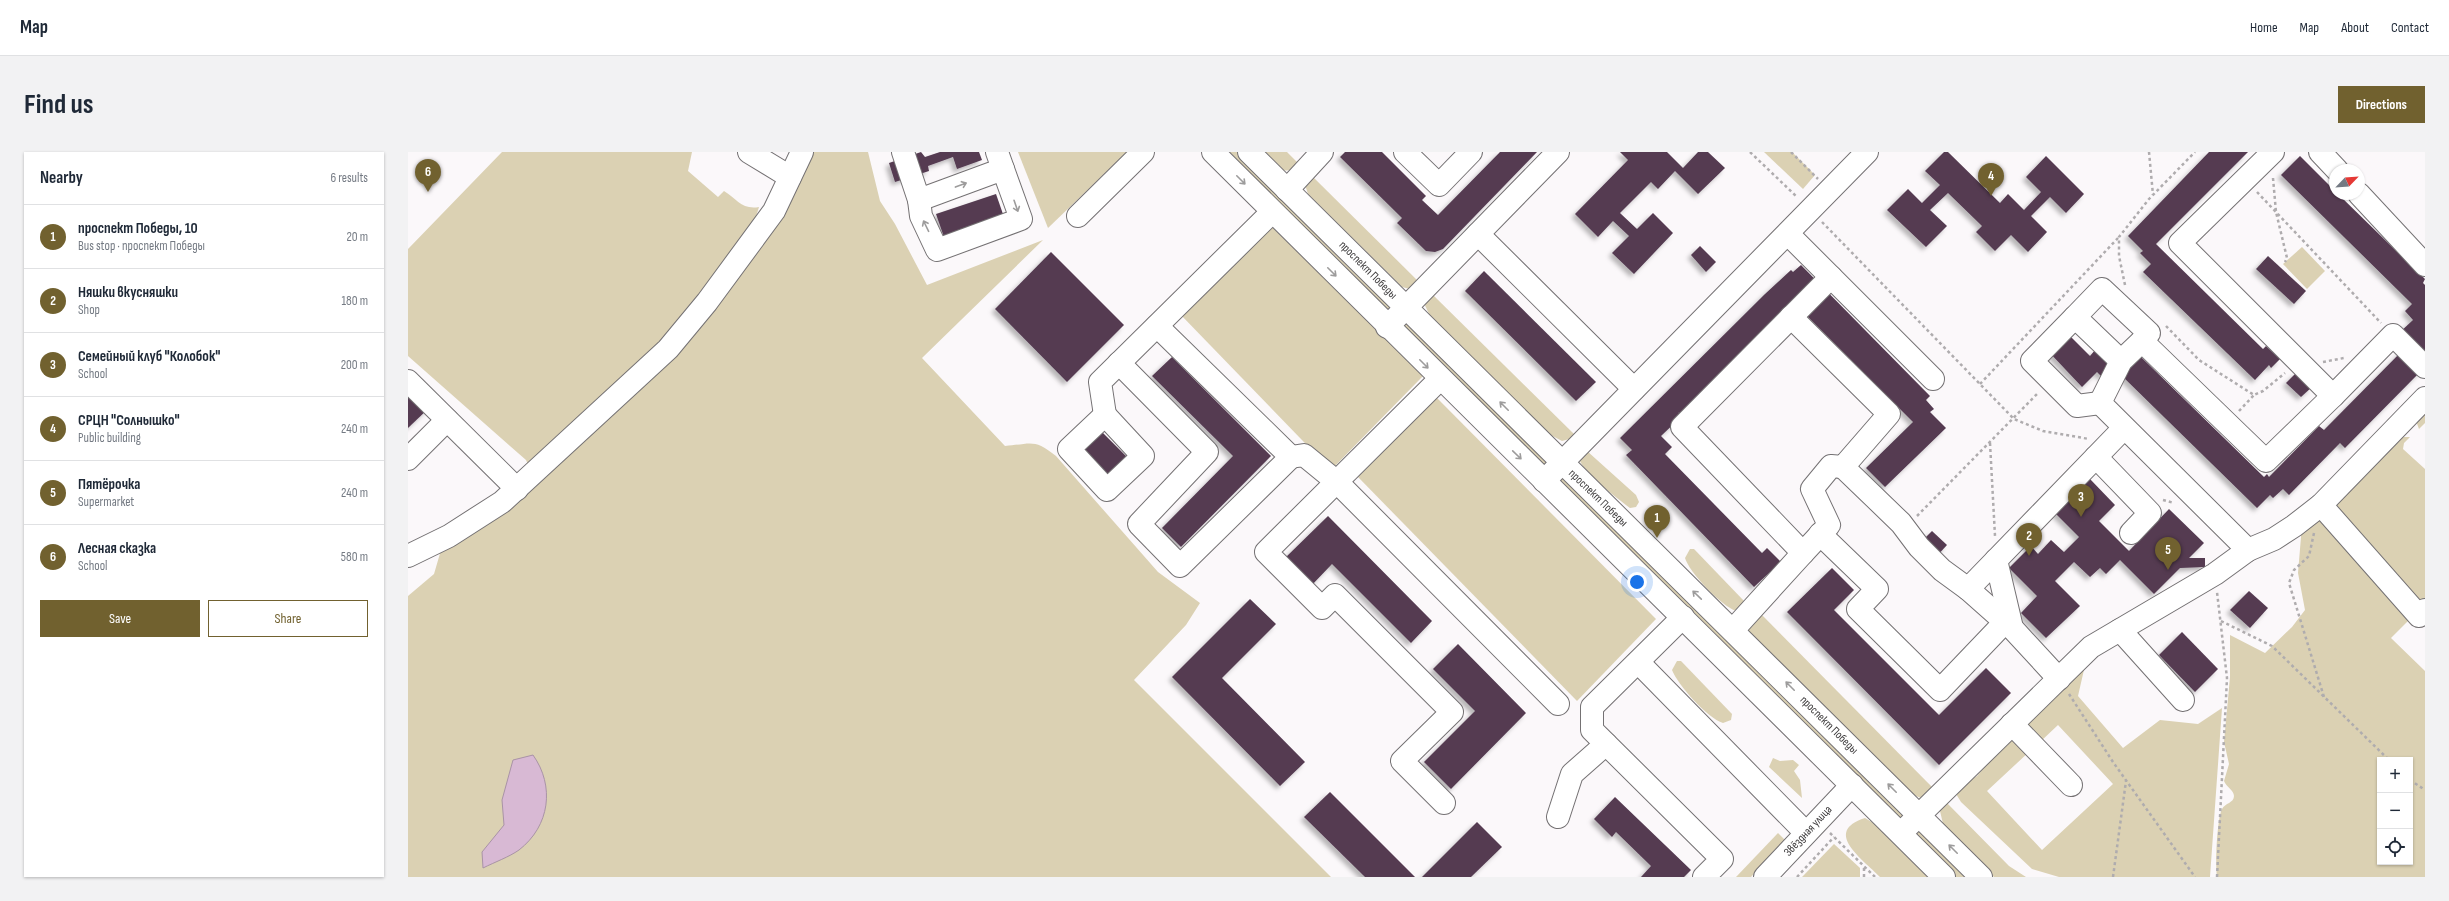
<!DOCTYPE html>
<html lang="en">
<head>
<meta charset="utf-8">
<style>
  :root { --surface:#fff; --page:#f2f2f3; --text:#1f2937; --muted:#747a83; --line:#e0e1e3; --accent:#71612f }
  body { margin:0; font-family:"Sofia Sans Condensed",sans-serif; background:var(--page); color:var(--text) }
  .controls { position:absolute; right:12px; bottom:12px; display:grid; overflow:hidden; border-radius:0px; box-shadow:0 1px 3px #0004 }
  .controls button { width:36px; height:36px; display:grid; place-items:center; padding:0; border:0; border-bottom:1px solid var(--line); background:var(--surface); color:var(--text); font:20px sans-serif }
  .compass { position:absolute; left:1921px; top:12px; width:36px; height:36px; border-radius:50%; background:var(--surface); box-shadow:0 1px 3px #0004; rotate:65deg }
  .you { position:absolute; left:1229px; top:430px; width:14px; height:14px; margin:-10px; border:3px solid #fff; border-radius:50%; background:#1a73e8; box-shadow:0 0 0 6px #1a73e833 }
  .badge { display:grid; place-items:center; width:26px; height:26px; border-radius:50%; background:var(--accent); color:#fff; font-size:13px; font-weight:700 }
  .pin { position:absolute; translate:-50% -33px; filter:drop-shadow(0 1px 2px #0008) }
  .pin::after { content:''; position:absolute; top:21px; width:14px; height:12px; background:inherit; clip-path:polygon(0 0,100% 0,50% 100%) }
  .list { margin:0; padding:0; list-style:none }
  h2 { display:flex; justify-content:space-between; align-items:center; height:52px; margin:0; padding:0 16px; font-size:17px }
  h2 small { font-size:13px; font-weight:400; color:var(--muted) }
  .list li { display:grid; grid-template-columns:26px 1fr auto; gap:12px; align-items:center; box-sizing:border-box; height:64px; padding:0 16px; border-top:1px solid var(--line) }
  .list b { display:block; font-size:15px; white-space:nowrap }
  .list p { margin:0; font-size:13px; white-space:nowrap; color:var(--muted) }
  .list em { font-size:13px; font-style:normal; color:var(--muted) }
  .actions { display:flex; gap:8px; padding:12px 16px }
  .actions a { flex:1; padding:9px 0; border:1px solid var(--accent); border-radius:0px; text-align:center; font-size:14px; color:var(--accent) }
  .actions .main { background:var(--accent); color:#fff }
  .icon { flex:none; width:22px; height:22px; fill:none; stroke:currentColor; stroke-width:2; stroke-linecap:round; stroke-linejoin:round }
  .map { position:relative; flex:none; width:2017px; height:725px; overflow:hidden; border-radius:0px }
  header { display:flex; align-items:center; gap:24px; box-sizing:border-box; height:56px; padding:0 20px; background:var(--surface); border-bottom:1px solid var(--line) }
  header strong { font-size:19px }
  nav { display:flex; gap:22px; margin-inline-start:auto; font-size:14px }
  .intro { display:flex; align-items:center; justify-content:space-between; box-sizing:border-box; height:96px; padding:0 24px }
  h1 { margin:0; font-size:28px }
  .button { padding:10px 18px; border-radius:0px; background:var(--accent); color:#fff; font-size:14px; font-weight:700 }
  main { display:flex; gap:24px; padding:0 24px }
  aside { flex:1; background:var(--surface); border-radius:0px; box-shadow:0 1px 3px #0004 }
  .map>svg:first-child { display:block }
</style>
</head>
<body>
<header>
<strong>Map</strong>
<nav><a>Home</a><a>Map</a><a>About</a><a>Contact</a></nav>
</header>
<div class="intro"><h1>Find us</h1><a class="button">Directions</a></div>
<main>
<aside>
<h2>Nearby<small>6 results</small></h2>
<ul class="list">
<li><span class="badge">1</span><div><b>проспект Победы, 10</b><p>Bus stop · проспект Победы</p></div><em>20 m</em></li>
<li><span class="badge">2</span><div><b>Няшки вкусняшки</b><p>Shop</p></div><em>180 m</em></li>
<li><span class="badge">3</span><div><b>Семейный клуб &quot;Колобок&quot;</b><p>School</p></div><em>200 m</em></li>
<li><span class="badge">4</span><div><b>СРЦН &quot;Солнышко&quot;</b><p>Public building</p></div><em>240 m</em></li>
<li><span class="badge">5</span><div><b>Пятёрочка</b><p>Supermarket</p></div><em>240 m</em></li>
<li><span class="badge">6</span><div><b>Лесная сказка</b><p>School</p></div><em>580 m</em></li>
</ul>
<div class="actions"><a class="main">Save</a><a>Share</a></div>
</aside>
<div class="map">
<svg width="2017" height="725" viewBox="0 0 2017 725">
  <defs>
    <filter id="shadow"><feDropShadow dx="-3.5" dy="3.5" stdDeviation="2" flood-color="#0004"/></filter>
  </defs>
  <rect width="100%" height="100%" fill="#fbf8fa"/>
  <!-- green -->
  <g fill="#dbd1b3" fill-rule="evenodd">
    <path d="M94,0H284L280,19L310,45L316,39C329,47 334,58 351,55L346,71L253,191L122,317L118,308L0,204V97Z"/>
    <path d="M401,0H460L472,49L487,72L519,133L635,88L514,206L597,294C623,292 626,286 648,304L750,420L792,451L778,473L726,528L923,725H0V444L26,422L33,398L215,248Z"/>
    <path d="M610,0H719L640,76Z"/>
    <path d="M815,0H831L984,152L983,162Z"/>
    <path d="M852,0H879L893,14C871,25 868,14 852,0Z"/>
    <path d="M1356,0H1384L1407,23L1395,37Z"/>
    <path d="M903,23L1012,131L1002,137L994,135L900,42L897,33Z"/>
    <path d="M860,71L1016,223L923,318L772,162Z"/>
    <path d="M1894,95L1917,119L1899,137L1875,112Z"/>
    <path d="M1022,140L1167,283L1165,286L1154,289L1139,281L1021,162L1015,149Z"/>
    <path d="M998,170L1141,309L1138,316L995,176Z"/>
    <path d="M1029,246L1248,467L1169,549L950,325Z"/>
    <path d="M2017,255V271L2011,277L2008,269Z"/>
    <path d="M1996,285H2002L1996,291L1995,297L2017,317V451L2014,454L1918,354L1981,291Z"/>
    <path d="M1179,299L1228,343L1231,350L1228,355L1222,356C1207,344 1178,324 1171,307Z"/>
    <path d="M1153,322L1498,662L1495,670L1154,334L1150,324Z"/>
    <path d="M1911,364L2001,468L1983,486L2017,519V725H1809C1807,713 1809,667 1814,657C1817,651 1826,651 1826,644C1826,638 1818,635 1816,629L1821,612L1816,590L1822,525V483L1857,501L1884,475L1897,458L1890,421L1894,373ZM1972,608H2002V710H1972Z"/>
    <path d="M1282,397H1286L1337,450L1328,459C1313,454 1281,420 1277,406Z"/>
    <path d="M1352,461L1525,636L1519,645L1513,646L1503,642L1342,482L1340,475Z"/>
    <path d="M1269,509H1273L1324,562L1323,568L1315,571C1299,566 1270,533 1264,518Z"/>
    <path d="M1678,509L1670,544L1715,596L1752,568L1790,572L1814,556L1802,725H1651L1624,717L1553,650L1548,642L1555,633L1569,624L1605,582L1622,599L1579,639L1634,698L1705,632L1650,573L1632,590L1615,572Z"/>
    <path d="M1365,606L1372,609L1385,608L1391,613L1386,619L1392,628L1394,646L1361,615Z"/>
    <path d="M1539,651L1601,714L1618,725H1586L1536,676L1532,659Z"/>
    <path d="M1457,666L1467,672L1522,725H1472C1455,707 1414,680 1457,666Z"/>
    <path d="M1509,676L1561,725H1548L1509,686Z"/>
    <path d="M1370,681L1377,688L1343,725H1328Z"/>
    <path d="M1426,692L1452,716V725H1394Z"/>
  </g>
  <!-- water -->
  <path fill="#d8b9d4" stroke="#a993a6" d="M125,603C147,634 142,674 111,698C101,705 87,710 75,716L74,700L96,673L94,648L105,608Z"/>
  <!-- building -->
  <g fill="#543b51" filter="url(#shadow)">
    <path d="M513,0L517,5L532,0H571L574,8L549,17L545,5L520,14L521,19L487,30L481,11Z"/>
    <path d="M937,0H974L1018,44L1014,48L1030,63L1092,0H1129L1035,97L1027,100L1018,99L989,71L994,66L932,5Z"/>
    <path d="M1212,0H1259L1275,16L1290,0H1300L1317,16L1290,42L1267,19L1250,37L1243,30L1212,61L1229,77L1245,61L1265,81L1226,122L1204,101L1221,84L1205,69L1190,85L1167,62L1220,8Z"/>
    <path d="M1536,0H1540L1592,51L1600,42L1616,58L1633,40L1618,25L1638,4L1676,42L1658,61L1642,45L1623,64L1639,80L1620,100L1603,83L1587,99L1568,80L1574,74L1540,41L1522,58L1539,74L1518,95L1479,58L1500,37L1514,51L1532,33L1517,19Z"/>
    <path d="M1801,0H1840L1748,92L1855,197L1858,194L1872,207L1863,216L1861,213L1847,228L1735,120L1743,112L1732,101L1735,99L1720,84Z"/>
    <path d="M1892,4L1927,39V42H1930L2017,127L2015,131L2017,133V206L2013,219L1937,296L1932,291L1881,343L1875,337L1865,346L1862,343L1849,356L1712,222L1731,203L1856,325L1859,322L1861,325L1911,274L1916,278L1994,199L1991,181L2005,168L1997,159L2004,152L1873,23Z"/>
    <path d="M588,42L596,65L536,85L528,62Z"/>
    <path d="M1292,94L1308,110L1298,120L1283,103Z"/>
    <path d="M643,100L716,173L659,230L587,157Z"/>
    <path d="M1860,104L1898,139L1886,152L1848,117Z"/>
    <path d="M1393,113L1522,244L1518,248L1526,257L1522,260L1538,276L1477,335L1458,316L1505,270L1398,163L1274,263L1270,260L1274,264L1253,284L1264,295L1257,302L1354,401L1359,396L1375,412L1365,422L1362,420L1346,435L1218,303L1224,298L1212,286L1357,142L1383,118L1385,120Z"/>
    <path d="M1076,119L1188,230L1168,249L1057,139Z"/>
    <path d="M1659,181L1682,204L1687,198L1704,215L1694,225L1689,220L1674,235L1640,199Z"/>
    <path d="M764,205L863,304L773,395L754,376L825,304L744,224Z"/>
    <path d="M1889,220L1904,235L1893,245L1878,231Z"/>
    <path d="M0,235L21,256L0,276Z"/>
    <path d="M692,278L723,309L703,329L672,298Z"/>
    <path d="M1682,327L1707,353L1691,369L1721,399L1761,357L1796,391L1781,406H1797V415L1772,416L1746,442L1712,408L1698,422L1692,416L1682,425L1666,410L1647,429L1672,454L1638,486L1613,461L1629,444L1601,416L1623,394L1630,402L1643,388L1656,400L1671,385L1647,361Z"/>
    <path d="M920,364L1024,469L1003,491L924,412L903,434L876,407Z"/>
    <path d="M1524,379L1539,393L1528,405L1513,390Z"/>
    <path d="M1424,416L1446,438L1426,458L1531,563L1578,516L1603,541L1531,613L1379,460Z"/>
    <path d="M1841,439L1860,456L1842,476L1822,458Z"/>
    <path d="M842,447L868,472L814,526L897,610L872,634L764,525Z"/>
    <path d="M1774,480L1810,517L1787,540L1751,503Z"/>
    <path d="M1050,492L1118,561L1043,637L1016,610L1067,559L1025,517Z"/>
    <path d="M922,640L1007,725H957L896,665Z"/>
    <path d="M1207,645L1283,718L1276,725H1233L1243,714L1208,680L1204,685L1186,667Z"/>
    <path d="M1069,670L1094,695L1063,725H1014Z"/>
  </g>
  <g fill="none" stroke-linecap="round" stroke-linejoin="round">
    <!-- minor casing -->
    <g stroke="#747173" stroke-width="24">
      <g id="minor">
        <path d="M341,0L382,25"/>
        <path d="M495,0L511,48L595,17L589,0"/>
        <path d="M997,0L1031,33L1063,0"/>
        <path d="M1865,0L1772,91L1925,244L1985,183L2017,215"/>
        <path d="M1912,0L1929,18"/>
        <path d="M879,38L914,0"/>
        <path d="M1951,42L2017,113"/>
        <path d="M511,48L513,64L529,98L613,67L595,17"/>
        <path d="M670,64L735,0"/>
        <path d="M1070,82L1226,237"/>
        <path d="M1380,82L1525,227"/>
        <path d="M1383,165L1481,262L1435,315L1423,314L1404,337L1421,373L1395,401"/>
        <path d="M1667,165L1694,137L1741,181L1734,189"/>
        <path d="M979,175L1150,0"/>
        <path d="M711,211L799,300L731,372L772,414L883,305L749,174"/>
        <path d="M1032,227L858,400L914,456L927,443L1044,560L994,609L1036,651"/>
        <path d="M0,229L109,337"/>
        <path d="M1692,251L1669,254L1624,209L1667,165L1713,209"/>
        <path d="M697,263L692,230L864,60"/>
        <path d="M697,263L735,304L699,338L661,297Z"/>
        <path d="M883,305L896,303L929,330L1150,552"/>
        <path d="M1688,305L1742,361L1723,381"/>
        <path d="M0,307L39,268"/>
        <path d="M1435,315L1493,371L1511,395L1534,418L1560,437"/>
        <path d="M1136,329L1459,0"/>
        <path d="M1913,353L2011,464L2017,458"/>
        <path d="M1412,382L1469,437L1450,457L1532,538L1597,470"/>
        <path d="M1840,398L1692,251L1713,209L1734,189L1858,309L1925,244"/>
        <path d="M0,404L41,384L94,350L260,197L299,150L366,59L394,0"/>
        <path d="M1588,408L1604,476"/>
        <path d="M1275,465L1184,555V578L1314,707L1296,725"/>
        <path d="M1325,478L1395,401L1274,275L1423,125"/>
        <path d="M1712,478L1775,548"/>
        <path d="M1230,510L1398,681"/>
        <path d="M1651,527L1604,476L1560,437L1716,276"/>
        <path d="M1604,572L1663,633"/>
        <path d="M1150,665L1164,622L1198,592"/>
        <path d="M1493,681L1683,495L1807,422L1840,398L1866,387L1886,374L1913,353L2017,246"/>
        <path d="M1357,725L1444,633"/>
      </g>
    </g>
    <!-- major casing -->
    <g stroke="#747173" stroke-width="24">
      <g id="major">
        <path d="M805,0L1536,725"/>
        <path d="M841,0L1573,725"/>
      </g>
    </g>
    <!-- path -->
    <g stroke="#afacae" stroke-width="2.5" stroke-dasharray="3 3" stroke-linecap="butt">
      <path d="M1342,0L1389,45"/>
      <path d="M1383,0L1410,27"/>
      <path d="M1741,0L1745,43"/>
      <path d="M1865,26L1868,60L1879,106L1877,110"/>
      <path d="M1849,40L1973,171"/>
      <path d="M1414,70L1606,267L1635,279L1681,287"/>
      <path d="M1717,133L1711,104V85L1741,47L1787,0"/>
      <path d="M1758,174L1791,208L1846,243L1855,239L1877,221"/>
      <path d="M1915,210L1936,206"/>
      <path d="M1572,232L1710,86"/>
      <path d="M1831,259L1846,243"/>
      <path d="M1582,291L1587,384"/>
      <path d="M1755,348L1766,351"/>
      <path d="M1509,364L1630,241"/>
      <path d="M1906,381L1901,404L1886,418L1881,431L1916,545"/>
      <path d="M1813,469L1864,494L1981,608"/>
      <path d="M1661,542L1705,610L1787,725"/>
      <path d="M2002,628L2017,638"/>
      <path d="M1422,681L1467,725"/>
      <path d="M1389,725L1426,685"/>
      <path d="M1456,725V715"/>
      <path d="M1705,725L1718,629"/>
      <path d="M1809,725L1819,526L1809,440"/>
    </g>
    <!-- minor -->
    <use href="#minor" stroke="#fff" stroke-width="22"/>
    <!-- major -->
    <use href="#major" stroke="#fff" stroke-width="22"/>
  </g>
  <!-- one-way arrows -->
  <defs><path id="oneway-shaft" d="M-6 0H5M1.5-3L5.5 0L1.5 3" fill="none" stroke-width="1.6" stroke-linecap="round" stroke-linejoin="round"/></defs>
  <g stroke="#9d9c9c">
    <use href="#oneway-shaft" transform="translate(833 28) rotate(45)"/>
    <use href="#oneway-shaft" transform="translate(553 33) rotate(-20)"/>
    <use href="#oneway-shaft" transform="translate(608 54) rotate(71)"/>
    <use href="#oneway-shaft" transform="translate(518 74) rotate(-116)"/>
    <use href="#oneway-shaft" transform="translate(924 120) rotate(45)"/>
    <use href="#oneway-shaft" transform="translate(1016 212) rotate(45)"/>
    <use href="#oneway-shaft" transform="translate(1096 254) rotate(-135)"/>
    <use href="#oneway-shaft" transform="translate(1109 303) rotate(44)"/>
    <use href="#oneway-shaft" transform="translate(1289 443) rotate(-136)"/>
    <use href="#oneway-shaft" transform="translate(1382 534) rotate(-135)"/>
    <use href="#oneway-shaft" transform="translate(1484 636) rotate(-135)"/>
    <use href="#oneway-shaft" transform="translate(1545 697) rotate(-135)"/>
  </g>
  <g text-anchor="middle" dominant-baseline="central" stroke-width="4" stroke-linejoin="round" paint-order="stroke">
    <!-- street labels -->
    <g font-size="12" fill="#3b393a" stroke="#fff">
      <text transform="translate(960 118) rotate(45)">проспект Победы</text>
      <text transform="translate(1190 346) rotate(44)">проспект Победы</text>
      <text transform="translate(1421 573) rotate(45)">проспект Победы</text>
      <text transform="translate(1400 679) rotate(-47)">Звёздная улица</text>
    </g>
  </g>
</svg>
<div class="controls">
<button>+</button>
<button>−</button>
<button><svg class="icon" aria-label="locate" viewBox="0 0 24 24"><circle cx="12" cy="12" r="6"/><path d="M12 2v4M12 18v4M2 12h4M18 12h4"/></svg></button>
</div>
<svg class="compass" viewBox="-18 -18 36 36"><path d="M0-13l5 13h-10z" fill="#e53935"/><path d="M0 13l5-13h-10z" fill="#747a83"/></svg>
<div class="you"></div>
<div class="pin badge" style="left:1249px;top:386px">1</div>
<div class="pin badge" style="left:1621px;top:404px">2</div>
<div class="pin badge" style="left:1673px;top:365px">3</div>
<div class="pin badge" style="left:1583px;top:44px">4</div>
<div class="pin badge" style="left:1760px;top:418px">5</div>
<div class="pin badge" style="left:20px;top:40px">6</div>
</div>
</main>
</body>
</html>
